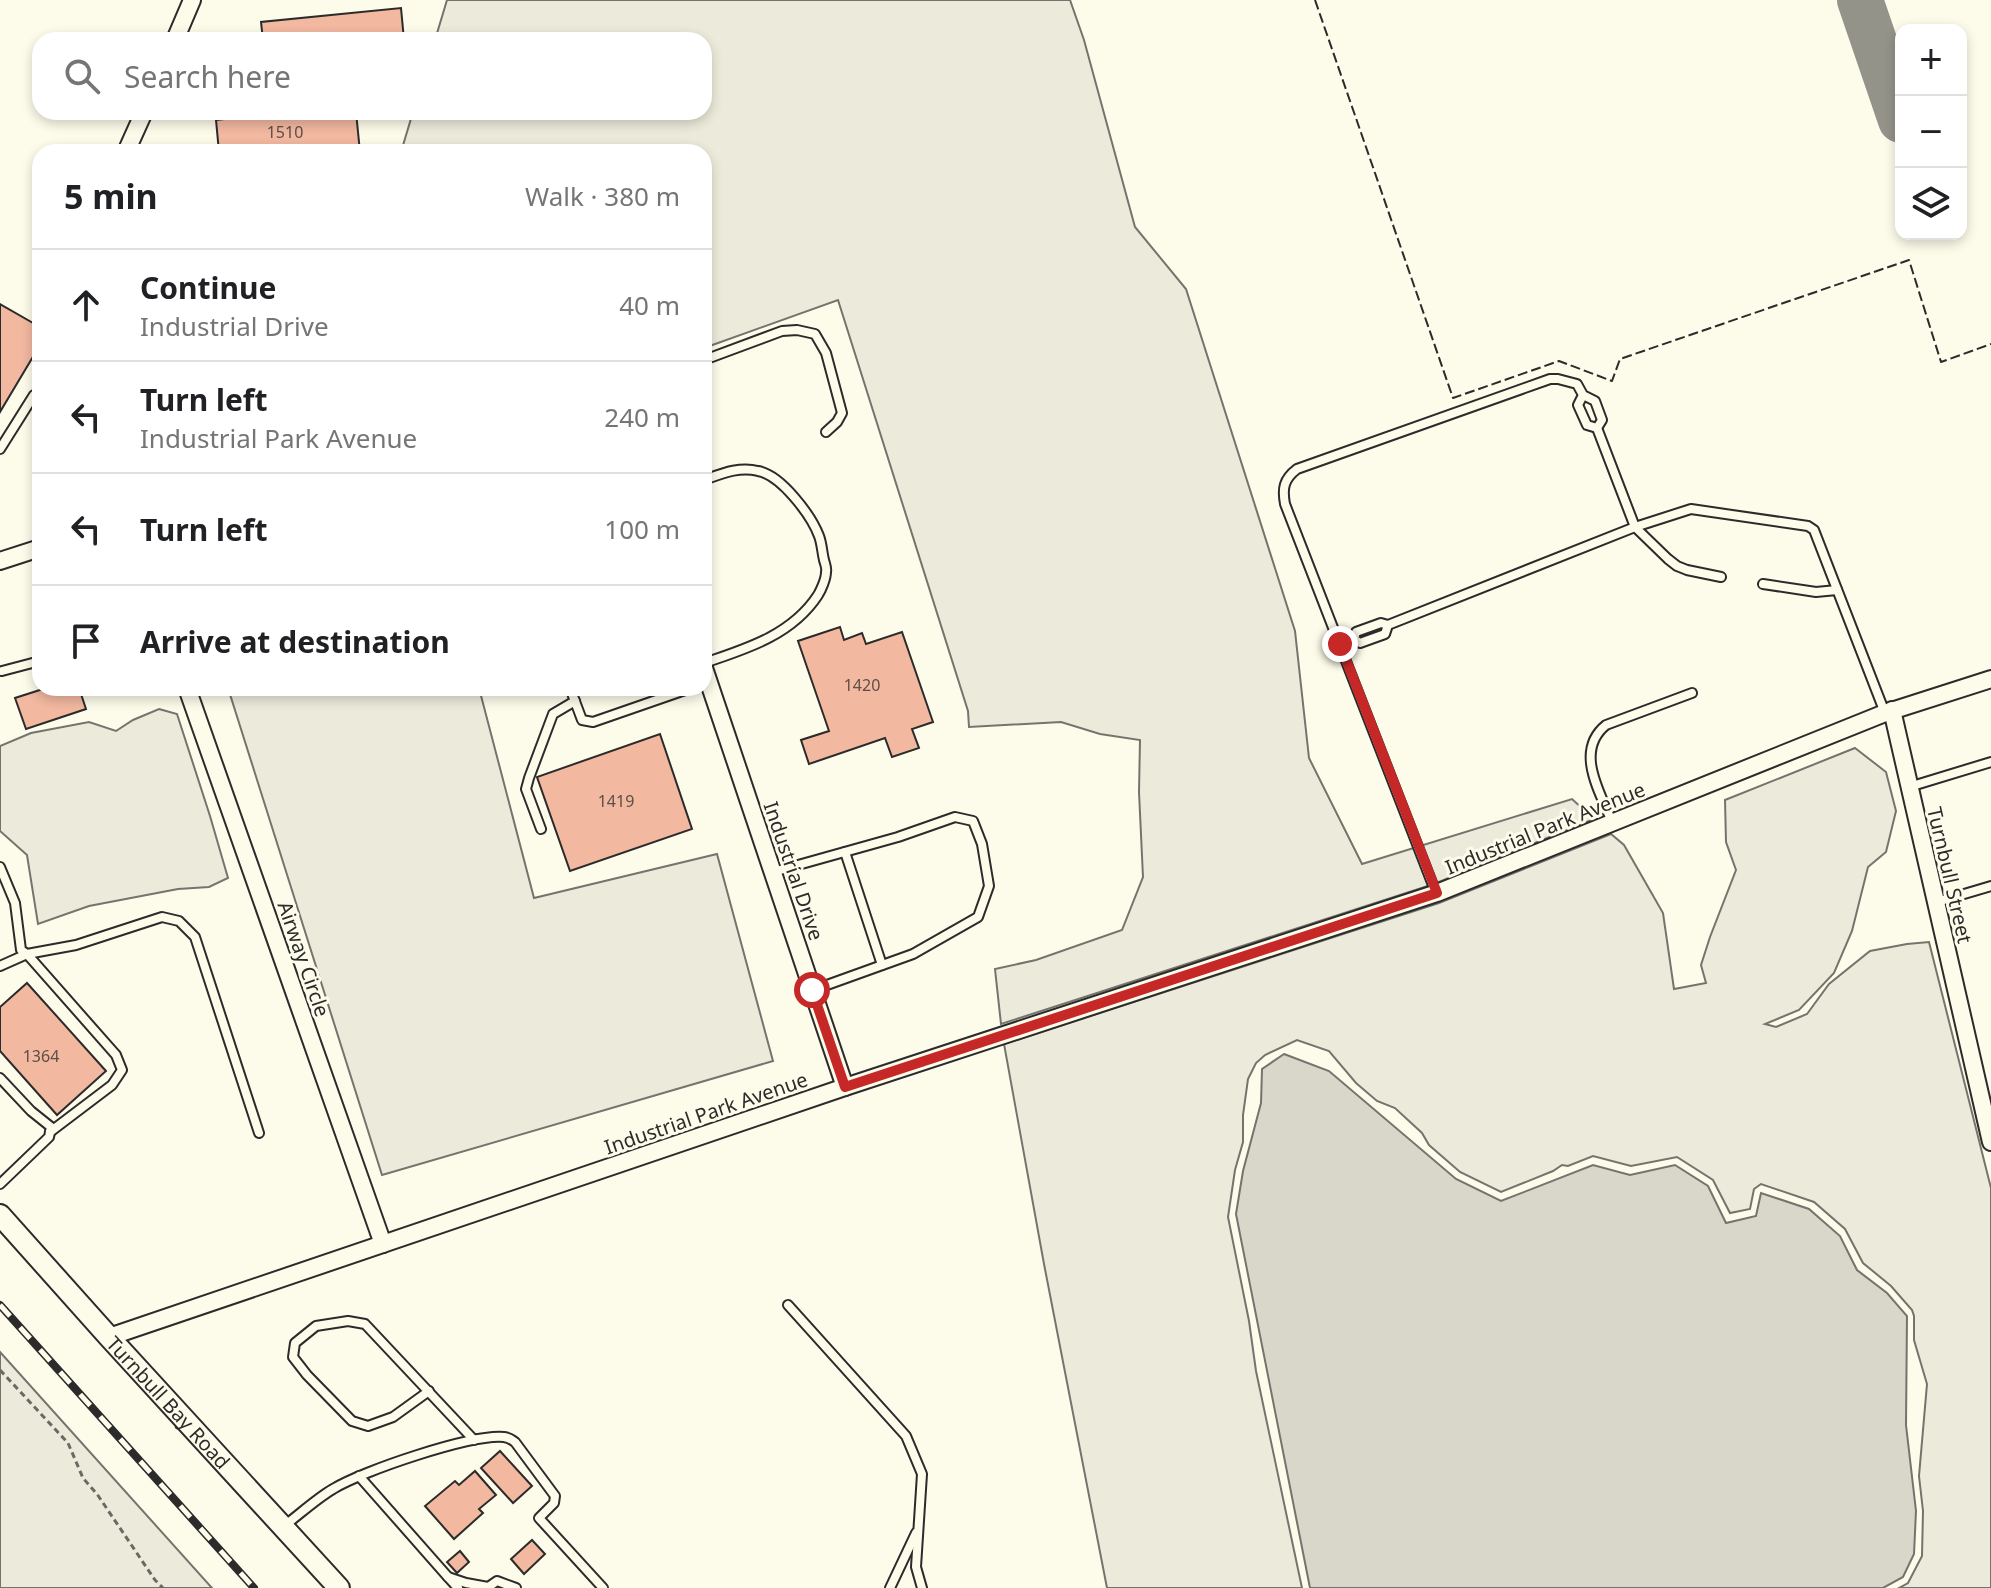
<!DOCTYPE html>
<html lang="en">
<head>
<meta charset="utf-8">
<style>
  :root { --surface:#fff; --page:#f6f6f6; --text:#202124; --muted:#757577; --line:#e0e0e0 }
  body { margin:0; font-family:"Noto Sans",sans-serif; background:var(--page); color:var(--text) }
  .controls { position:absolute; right:24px; top:24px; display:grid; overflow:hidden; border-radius:16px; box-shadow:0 4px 12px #0003 }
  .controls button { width:72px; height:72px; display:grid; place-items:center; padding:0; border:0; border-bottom:2px solid var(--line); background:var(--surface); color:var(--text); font:40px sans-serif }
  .stop { position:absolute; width:24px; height:24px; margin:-18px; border:6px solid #c62828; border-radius:50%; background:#fff }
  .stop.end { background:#c62828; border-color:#fff; box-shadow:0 2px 8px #0008 }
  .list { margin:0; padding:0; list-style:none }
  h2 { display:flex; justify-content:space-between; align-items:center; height:104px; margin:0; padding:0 32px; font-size:34px }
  h2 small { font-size:26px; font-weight:400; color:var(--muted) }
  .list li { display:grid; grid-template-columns:52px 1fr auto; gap:24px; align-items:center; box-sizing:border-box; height:112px; padding:0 32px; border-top:2px solid var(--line) }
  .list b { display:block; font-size:30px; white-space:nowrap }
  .list p { margin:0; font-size:26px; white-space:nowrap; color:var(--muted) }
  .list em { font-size:26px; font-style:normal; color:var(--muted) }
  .icon { flex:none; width:44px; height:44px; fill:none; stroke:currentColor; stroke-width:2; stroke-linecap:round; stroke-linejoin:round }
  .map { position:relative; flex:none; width:1991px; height:1588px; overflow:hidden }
  .search { position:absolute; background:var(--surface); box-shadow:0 4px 12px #0003; left:32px; top:32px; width:680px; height:88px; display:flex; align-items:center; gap:20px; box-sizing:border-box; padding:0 28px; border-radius:24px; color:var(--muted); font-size:30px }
  .panel { position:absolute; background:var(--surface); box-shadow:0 4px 12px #0003; left:32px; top:144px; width:680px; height:552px; border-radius:24px }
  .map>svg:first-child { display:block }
</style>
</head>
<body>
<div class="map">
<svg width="1991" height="1588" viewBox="0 0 1991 1588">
  <rect width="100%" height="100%" fill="#fdfbea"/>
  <!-- green -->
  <g fill="#ecebdb" stroke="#74746e" stroke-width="2">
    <path d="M447,0H1070L1084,40L1135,227L1186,289L1295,631L1309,758L1362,864L1572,799L1594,819L1434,884L1001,1024L995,969L1036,960L1122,930L1143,877L1139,792L1140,740L1100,734L1061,722L969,727L968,711L838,300L704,348V152H401L413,112H704V40H435Z"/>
    <path d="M228,688H479L534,898L717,854L773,1061L382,1175Z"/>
    <path d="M159,709L177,714L210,816L228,878L209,887L178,889L89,906L38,924L27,855L0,831V746L31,733L89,722L116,731L133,720Z"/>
    <path d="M1855,748L1886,772L1896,811L1886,852L1868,867L1852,931L1834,973L1799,1010L1765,1024L1776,1027L1807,1014L1829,984L1870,951L1907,944L1929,942L1991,1188V1588H1899L1908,1583L1922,1556L1923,1511L1919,1476L1927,1384L1914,1340V1316L1912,1310L1891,1286L1863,1263L1845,1229L1814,1202L1761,1184L1754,1189L1750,1209L1730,1213L1713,1180L1677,1157L1631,1166L1593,1156L1568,1166L1562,1165L1553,1171L1501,1192L1460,1172L1429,1145L1422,1133L1395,1108L1377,1101L1356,1083L1329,1051L1297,1040L1265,1055L1256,1063L1248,1079L1243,1115V1142L1235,1170L1228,1217L1249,1321L1256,1371L1302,1588H1107L1044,1264L1004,1044L1439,903L1611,834L1624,845L1663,913L1674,989L1706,983L1701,965L1710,937L1736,870L1726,842L1725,800Z"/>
    <path d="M0,1352L212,1588H0Z"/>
  </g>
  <!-- water -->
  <path fill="#d8d7c9" stroke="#74746e" stroke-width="2" d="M1284,1054L1329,1071L1456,1179L1501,1201L1593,1165L1630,1175L1675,1165L1708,1186L1726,1223L1756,1216L1761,1193L1809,1209L1840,1236L1857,1270L1887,1293L1907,1316L1906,1425L1916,1511L1914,1554L1903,1577L1883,1588H1310L1236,1214L1243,1171L1261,1103L1262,1069Z"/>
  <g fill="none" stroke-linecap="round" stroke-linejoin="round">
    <!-- taxiway -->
    <path stroke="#94938a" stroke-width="46" d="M1860,0L1901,120"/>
  </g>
  <!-- building -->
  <g fill="#f2b8a0" stroke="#2b2b2b" stroke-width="2">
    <path d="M401,8L404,40H263L261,22Z"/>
    <path d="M241,112H356L360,152H219L216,120L242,117Z"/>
    <path d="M0,304L40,327V345L0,412Z"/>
    <path d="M840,627L844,640L862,633L866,644L902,632L933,722L912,729L919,748L892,757L885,738L809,764L801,740L829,731L798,641Z"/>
    <path d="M46,688H79L86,709L26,729L15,698Z"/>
    <path d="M660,734L692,829L570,871L537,777Z"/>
    <path d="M27,983L106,1071L57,1115L0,1051V1007Z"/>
    <path d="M500,1451L532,1486L513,1503L481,1468Z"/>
    <path d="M475,1471L496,1495L479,1509L483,1513L454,1539L425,1506L455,1481L459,1485Z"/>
    <path d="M532,1540L545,1554L524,1574L511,1559Z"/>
    <path d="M460,1551L469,1562L457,1573L447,1562Z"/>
  </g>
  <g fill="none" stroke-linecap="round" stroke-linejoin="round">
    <!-- service casing -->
    <g stroke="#2b2b2b" stroke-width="12">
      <g id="service">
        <path d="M704,360L782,331L797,330L815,334L826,353L842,413L837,422L826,432"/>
        <path d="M1597,428L1635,527L1668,559L1677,566L1687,570L1721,577"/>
        <path d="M0,449L34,395L40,392"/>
        <path d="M704,480C721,474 739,466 758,471C781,475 811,515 819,536C822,544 822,552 824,560C825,564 827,568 826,572C826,579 821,590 818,595C792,635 746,649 704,663"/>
        <path d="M1763,584L1816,592L1837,590"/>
        <path d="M1388,625L1385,634L1360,643L1354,639L1356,632L1381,623L1388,625L1635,527L1691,509L1808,526L1814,530L1885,713"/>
        <path d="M2,671L40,661"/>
        <path d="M570,688L582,720L593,722L691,688"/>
        <path d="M1909,787L1991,762"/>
        <path d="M1612,822C1600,792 1574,751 1606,725L1692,693"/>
        <path d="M541,829L526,789L529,778L553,714L575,701"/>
        <path d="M845,852L882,965"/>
        <path d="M0,867L15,903L21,950L27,954L76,945L162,917L179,921L195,937L259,1133"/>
        <path d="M773,872L898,837L955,817L973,821L982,844L989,886L978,917L913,954L813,990"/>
        <path d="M1436,893L1285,504C1282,488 1284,479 1297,469L1550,379H1558L1577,384L1583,395L1578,405L1587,425L1597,428L1602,420L1595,401L1583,395"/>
        <path d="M1937,902L1991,886"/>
        <path d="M0,966L27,954L116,1055L122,1070L112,1085L50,1132"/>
        <path d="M0,1078L31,1111L51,1127L49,1137L0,1184"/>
        <path d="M788,1305L906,1436L922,1474L916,1567L922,1588"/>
        <path d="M429,1391L393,1417L368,1426L352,1421L307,1375L293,1357L295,1343L316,1326L348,1321L365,1324L474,1440"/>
        <path d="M359,1476L448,1577"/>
        <path d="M284,1526C300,1514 316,1499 333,1489C362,1471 471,1434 504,1437C510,1438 509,1438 515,1442L555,1496L554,1503L539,1518L603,1588"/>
        <path d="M458,1588L448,1577L466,1583L488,1587"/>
        <path d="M487,1588L497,1581L516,1588"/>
        <path d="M890,1588L916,1533"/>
      </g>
    </g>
    <!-- minor casing -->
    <g stroke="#2b2b2b" stroke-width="20">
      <g id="minor">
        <path d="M175,40L192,0"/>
        <path d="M126,152L144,112"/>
        <path d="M0,561L40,548"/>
        <path d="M704,668L845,1087"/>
        <path d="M187,688L383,1244"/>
        <path d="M1892,710L1991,1142"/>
        <path d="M109,1337L845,1087L1437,893L1885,713L1991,679"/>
      </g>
    </g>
    <!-- tertiary casing -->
    <g stroke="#2b2b2b" stroke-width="24">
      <g id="tertiary">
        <path id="s1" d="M0,1215L109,1337L339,1588"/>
      </g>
    </g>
    <!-- path -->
    <path stroke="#6a6964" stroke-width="3" stroke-dasharray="6 4" stroke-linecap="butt" d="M0,1370L68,1443L83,1478L97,1494L155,1580L163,1588"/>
    <!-- service -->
    <use href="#service" stroke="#fdfbea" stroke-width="8"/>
    <!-- minor -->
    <use href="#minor" stroke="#fdfbea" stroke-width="16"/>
    <!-- tertiary -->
    <use href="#tertiary" stroke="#fdfbea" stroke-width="20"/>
    <!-- rail casing -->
    <g stroke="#2b2b2b" stroke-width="8">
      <path id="rail" d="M0,1305L254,1588"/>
    </g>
    <!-- rail -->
    <use href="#rail" stroke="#fdfbea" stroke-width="5" stroke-dasharray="15" stroke-linecap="butt"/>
    <!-- fence -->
    <path stroke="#2b2b2b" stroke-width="2" stroke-dasharray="10 4" stroke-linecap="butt" d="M1315,0L1453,398L1559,361L1612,381L1620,359L1909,260L1941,362L1991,344"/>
  </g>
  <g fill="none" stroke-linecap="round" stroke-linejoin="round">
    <!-- route -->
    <path stroke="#c62828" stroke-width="10" d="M812,990L845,1087L1437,893L1340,644"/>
  </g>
  <g text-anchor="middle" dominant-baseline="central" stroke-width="6" stroke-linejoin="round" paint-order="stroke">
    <!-- number labels -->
    <g font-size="16" fill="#5d4e48">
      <text x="285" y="132">1510</text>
      <text x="862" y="685">1420</text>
      <text x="616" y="801">1419</text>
      <text x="41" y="1056">1364</text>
    </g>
    <!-- street labels -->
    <g font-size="20" fill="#2b2b2b" stroke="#fdfbea">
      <text transform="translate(1545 828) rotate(-22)">Industrial Park Avenue</text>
      <text transform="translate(794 871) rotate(71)">Industrial Drive</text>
      <text transform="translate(1950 875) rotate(77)">Turnbull Street</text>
      <text transform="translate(304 959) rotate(71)">Airway Circle</text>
      <text transform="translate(706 1113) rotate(-19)">Industrial Park Avenue</text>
      <text stroke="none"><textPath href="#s1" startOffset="252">Turnbull Bay Road</textPath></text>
    </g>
  </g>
</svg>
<div class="controls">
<button>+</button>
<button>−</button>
<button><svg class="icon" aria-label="layers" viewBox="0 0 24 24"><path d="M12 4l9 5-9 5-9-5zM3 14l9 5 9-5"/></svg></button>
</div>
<div class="stop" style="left:812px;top:990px"></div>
<div class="stop end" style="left:1340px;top:644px"></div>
<div class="search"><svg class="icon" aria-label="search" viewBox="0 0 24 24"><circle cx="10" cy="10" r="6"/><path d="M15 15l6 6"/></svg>Search here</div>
<section class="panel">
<h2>5 min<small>Walk · 380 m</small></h2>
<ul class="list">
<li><svg class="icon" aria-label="ahead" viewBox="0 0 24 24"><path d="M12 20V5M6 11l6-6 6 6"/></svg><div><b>Continue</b><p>Industrial Drive</p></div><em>40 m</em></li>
<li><svg class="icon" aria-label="left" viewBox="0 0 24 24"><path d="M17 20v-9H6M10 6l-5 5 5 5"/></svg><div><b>Turn left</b><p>Industrial Park Avenue</p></div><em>240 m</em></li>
<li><svg class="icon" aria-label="left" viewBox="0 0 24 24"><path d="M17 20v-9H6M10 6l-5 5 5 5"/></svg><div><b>Turn left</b></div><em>100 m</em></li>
<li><svg class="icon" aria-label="arrive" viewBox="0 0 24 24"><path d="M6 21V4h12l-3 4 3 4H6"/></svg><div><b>Arrive at destination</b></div></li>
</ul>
</section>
</div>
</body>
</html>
